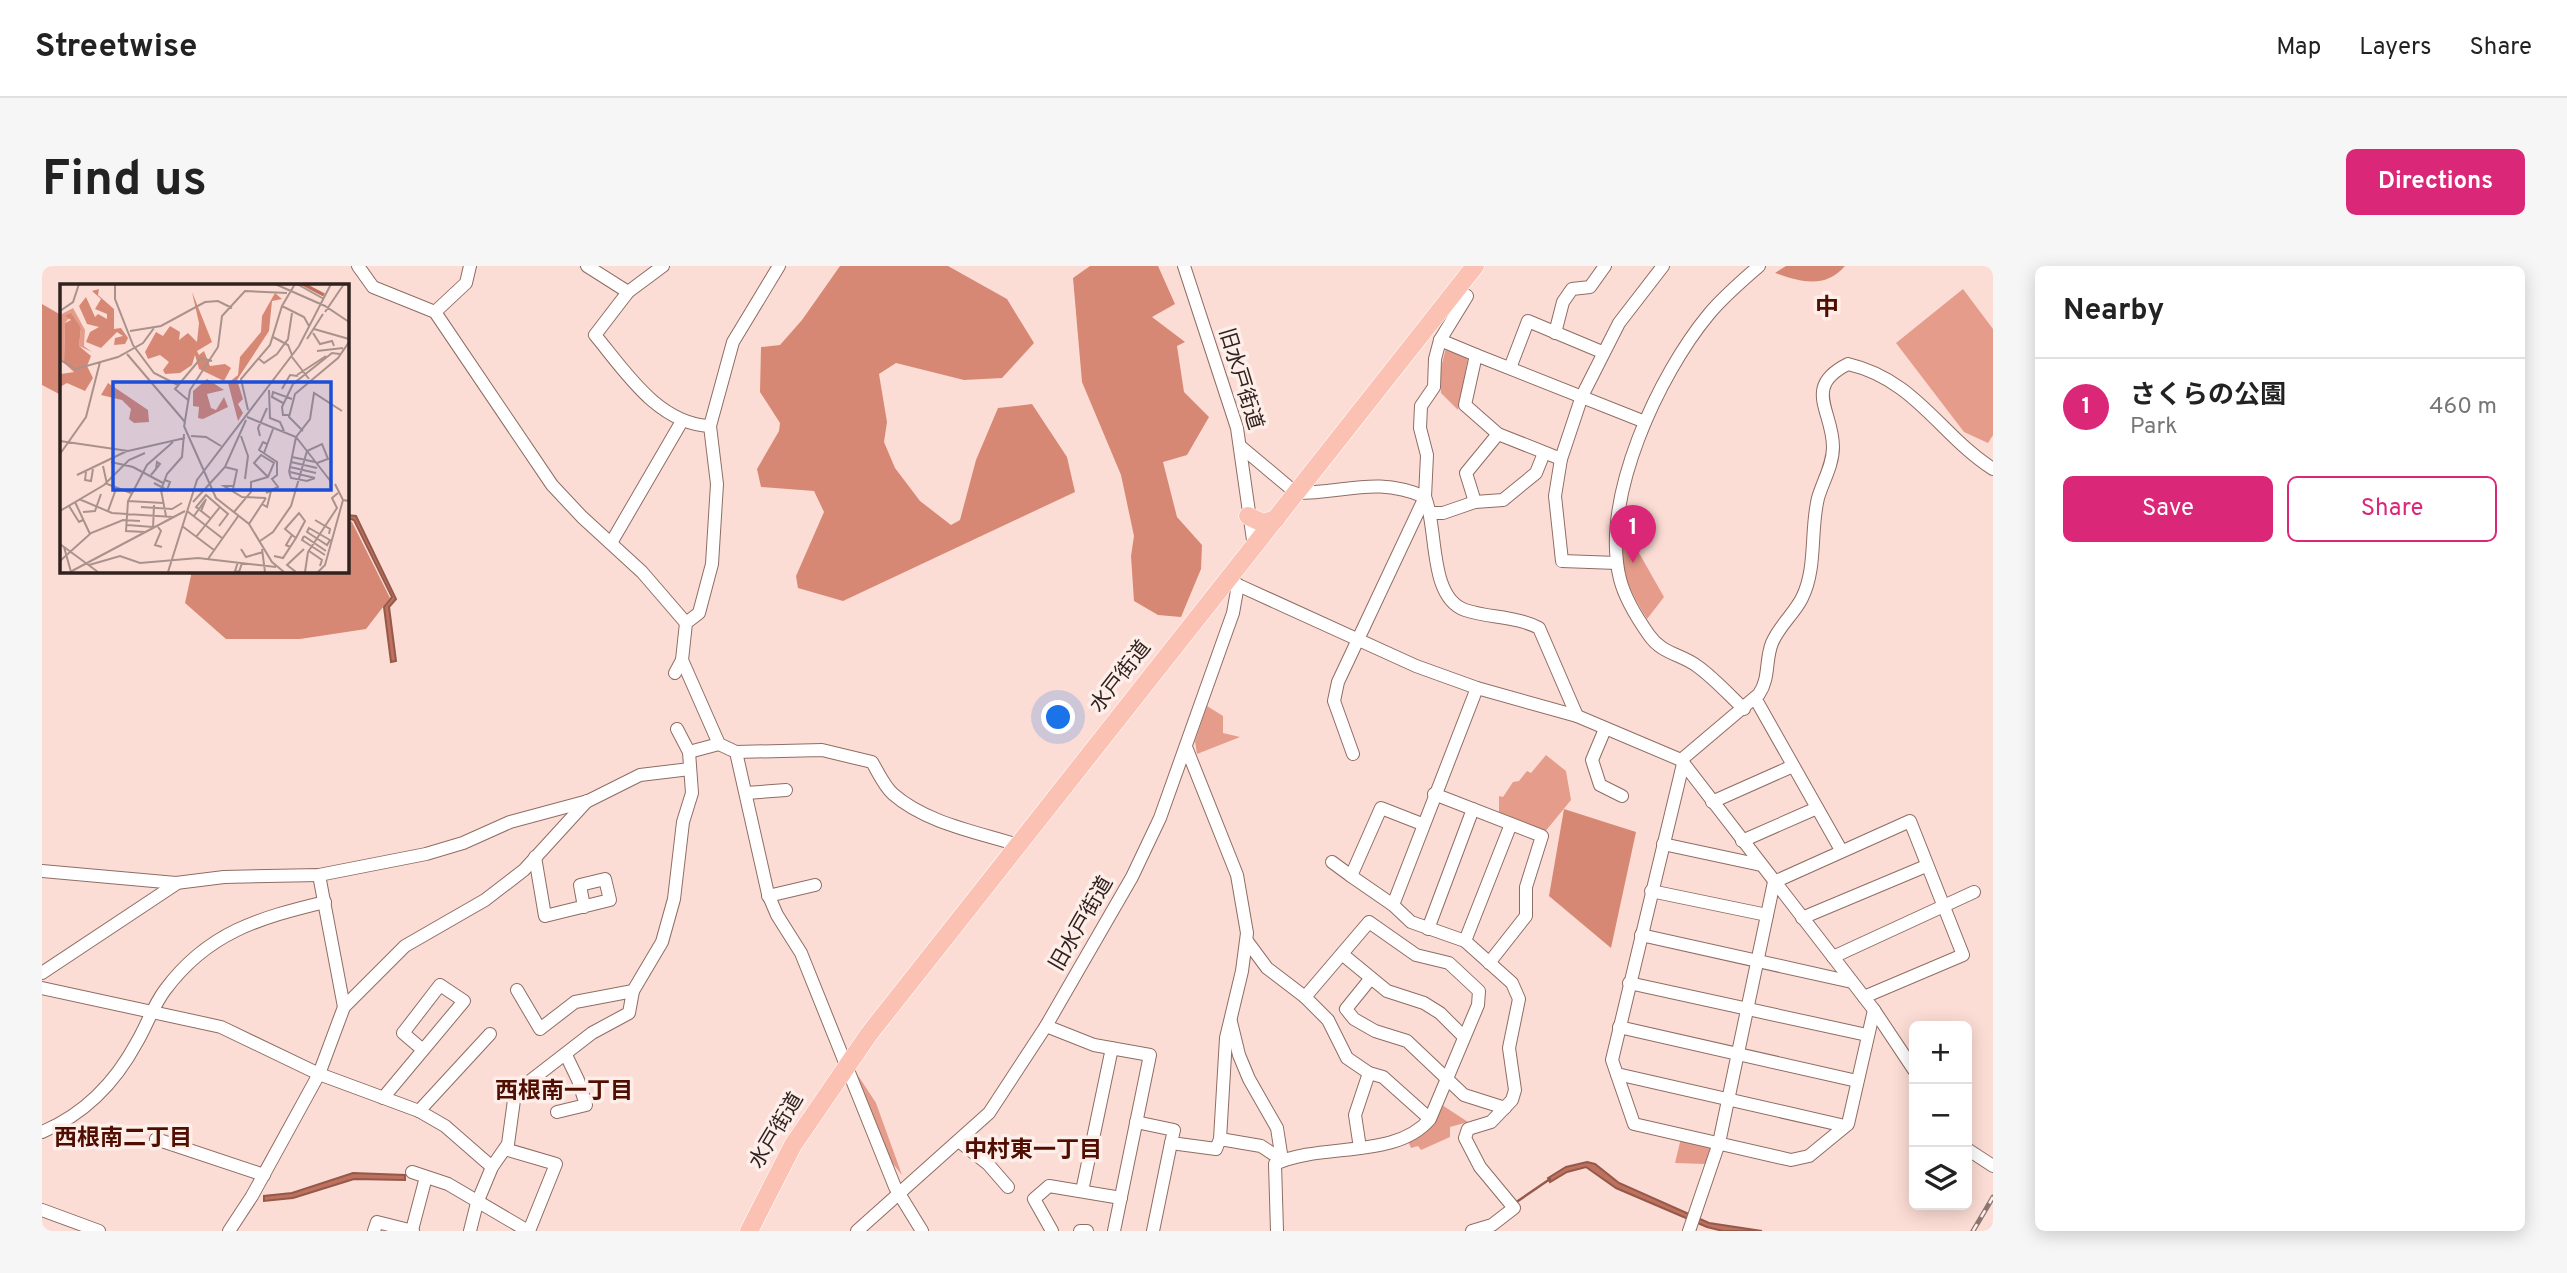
<!DOCTYPE html>
<html lang="en">
<head>
<meta charset="utf-8">
<style>
  :root { --surface:#fff; --page:#f6f6f6; --text:#222; --muted:#767676; --line:#e0e0e0; --accent:#db2777 }
  body { margin:0; font-family:Overpass,"Noto Sans JP",sans-serif; background:var(--page); color:var(--text) }
  .controls { position:absolute; right:21px; bottom:21px; display:grid; overflow:hidden; border-radius:10px; box-shadow:0 4px 18px #0003 }
  .controls button { width:63px; height:63px; display:grid; place-items:center; padding:0; border:0; border-bottom:2px solid var(--line); background:var(--surface); color:var(--text); font:35px sans-serif }
  .you { position:absolute; left:1017px; top:452px; width:24px; height:24px; margin:-18px; border:5px solid #fff; border-radius:50%; background:#1a73e8; box-shadow:0 0 0 10px #1a73e833 }
  .badge { display:grid; place-items:center; width:46px; height:46px; border-radius:50%; background:var(--accent); color:#fff; font-size:23px; font-weight:700 }
  .pin { position:absolute; translate:-50% -58px; filter:drop-shadow(0 2px 4px #0008) }
  .pin::after { content:''; position:absolute; top:37px; width:24px; height:21px; background:inherit; clip-path:polygon(0 0,100% 0,50% 100%) }
  .list { margin:0; padding:0; list-style:none }
  h2 { display:flex; justify-content:space-between; align-items:center; height:91px; margin:0; padding:0 28px; font-size:30px }
  h2 small { font-size:23px; font-weight:400; color:var(--muted) }
  .list li { display:grid; grid-template-columns:46px 1fr auto; gap:21px; align-items:center; box-sizing:border-box; height:98px; padding:0 28px; border-top:2px solid var(--line) }
  .list b { display:block; font-size:26px; white-space:nowrap }
  .list p { margin:0; font-size:23px; white-space:nowrap; color:var(--muted) }
  .list em { font-size:23px; font-style:normal; color:var(--muted) }
  .actions { display:flex; gap:14px; padding:21px 28px }
  .actions a { flex:1; padding:16px 0; border:2px solid var(--accent); border-radius:10px; text-align:center; font-size:24px; color:var(--accent) }
  .actions .main { background:var(--accent); color:#fff }
  .icon { flex:none; width:38px; height:38px; fill:none; stroke:currentColor; stroke-width:2; stroke-linecap:round; stroke-linejoin:round }
  .map { position:relative; flex:none; width:1951px; height:965px; overflow:hidden; border-radius:10px }
  header { display:flex; align-items:center; gap:42px; box-sizing:border-box; height:98px; padding:0 35px; background:var(--surface); border-bottom:2px solid var(--line) }
  header strong { font-size:33px }
  nav { display:flex; gap:38px; margin-inline-start:auto; font-size:24px }
  .intro { display:flex; align-items:center; justify-content:space-between; box-sizing:border-box; height:168px; padding:0 42px }
  h1 { margin:0; font-size:49px }
  .button { padding:18px 32px; border-radius:10px; background:var(--accent); color:#fff; font-size:24px; font-weight:700 }
  main { display:flex; gap:42px; padding:0 42px }
  aside { flex:1; background:var(--surface); border-radius:10px; box-shadow:0 4px 18px #0003 }
  .map>svg:first-child { display:block }
</style>
</head>
<body>
<header>
<strong>Streetwise</strong>
<nav><a>Map</a><a>Layers</a><a>Share</a></nav>
</header>
<div class="intro"><h1>Find us</h1><a class="button">Directions</a></div>
<main>
<div class="map">
<svg width="1951" height="965" viewBox="0 0 1951 965">
  <rect width="100%" height="100%" fill="#fcddd5"/>
  <!-- green -->
  <g fill="#e59c8b">
    <path d="M1921,23L1951,63V169L1946,177L1922,166L1854,77Z"/>
    <path d="M1404,82L1426,92L1416,144L1399,127L1398,105Z"/>
    <path d="M1584,264L1622,331L1605,353C1588,324 1572,298 1584,264Z"/>
    <path d="M1165,440L1181,450V467L1198,471L1155,488L1153,475Z"/>
    <path d="M1504,489L1524,505L1529,534L1502,567L1457,552V530L1461,531L1471,516L1477,515L1485,505L1489,507Z"/>
    <path d="M813,805L834,837L860,909L844,889Z"/>
    <path d="M1397,837L1426,856L1408,861V871L1379,884L1376,880L1369,882L1366,875Z"/>
    <path d="M1639,872L1674,879L1664,898L1633,897Z"/>
  </g>
  <!-- forest -->
  <g fill="#d78874">
    <path d="M798,0H906L965,33L992,77L960,112L922,114L854,97L837,108L845,156L842,176L853,202L878,235L909,259L918,254L934,194L956,142L990,138L1025,191L1033,226L801,335L756,322L754,310L782,246L772,225L719,221L715,203L737,165L738,157L718,126L719,81L738,79L760,54Z"/>
    <path d="M1048,0H1116L1133,38L1110,51L1143,76L1135,80L1142,126L1167,151L1145,189L1121,196L1135,251L1160,279L1159,303L1139,351L1116,349L1092,335L1089,290L1092,270L1079,209L1040,116L1031,12Z"/>
    <path d="M1744,0H1803C1783,23 1759,16 1733,7Z"/>
    <path d="M0,38L19,49V129L0,119Z"/>
    <path d="M305,254L310,256L348,332L324,363L258,373H184L143,337L150,305L304,304Z"/>
    <path d="M1522,543L1594,566L1569,682L1507,630Z"/>
  </g>
  <!-- water -->
  <g fill="#bf715e" stroke="#94594b" stroke-width="2">
    <path d="M304,249L314,250L354,333L347,341L354,395L349,396L342,341L350,331L312,254L305,252Z"/>
    <path d="M1545,896L1553,898L1577,917L1667,957L1720,965H1681L1665,961L1574,922L1544,901L1525,906L1508,916L1506,912L1524,901Z"/>
    <path d="M311,907L363,909V914L312,913L251,932L222,935V930L250,927Z"/>
  </g>
  <g fill="none" stroke-linecap="round" stroke-linejoin="round">
    <!-- stream -->
    <path stroke="#94594b" stroke-width="2.5" d="M1473,937L1508,913"/>
    <!-- minor casing -->
    <g stroke="#8f6d64" stroke-width="14">
      <g id="minor">
        <path d="M316,0L331,21L393,46L510,219L540,251L600,306L644,357"/>
        <path d="M545,0L586,26"/>
        <path d="M621,0L586,26L553,69C583,105 616,158 668,160"/>
        <path d="M1142,0L1195,162L1212,281"/>
        <path d="M393,46L424,17L428,0"/>
        <path d="M1513,67L1521,36L1530,23L1548,21L1563,0"/>
        <path d="M1398,74L1434,89"/>
        <path d="M1468,102L1486,55L1560,86"/>
        <path d="M1198,180L1254,227C1304,227 1334,210 1383,231C1396,261 1386,331 1423,344C1447,352 1474,350 1497,362L1535,450"/>
        <path d="M1519,193L1456,168L1423,139L1434,89L1603,156"/>
        <path d="M1433,236L1424,207L1456,168"/>
        <path d="M1390,247H1401L1433,236L1461,234L1494,207L1502,187"/>
        <path d="M569,277L640,155"/>
        <path d="M1575,297L1520,295L1513,230L1519,193L1540,130L1577,57L1621,0"/>
        <path d="M1196,319L1374,400L1435,422L1535,450L1639,494L1717,428C1728,412 1723,394 1730,377C1737,360 1752,348 1760,332C1775,302 1768,265 1776,232C1781,215 1791,199 1791,181C1791,145 1760,121 1806,98C1874,114 1898,169 1951,203"/>
        <path d="M640,394L677,478L694,486L726,628L735,649L759,687L853,921L880,965"/>
        <path d="M633,407L640,394L644,357L657,347L670,298L675,218L668,160L691,76L737,0"/>
        <path d="M1713,432L1799,584"/>
        <path d="M1702,443C1687,429 1672,412 1655,400C1639,388 1620,388 1607,369C1595,352 1583,333 1578,313C1558,233 1617,108 1667,48C1682,30 1700,15 1717,0"/>
        <path d="M1563,463L1550,494L1558,519L1580,530"/>
        <path d="M1144,481L1195,609L1205,667L1200,705L1184,772L1178,873"/>
        <path d="M647,486L677,478"/>
        <path d="M694,486L780,484L830,496C836,506 842,520 851,528C884,557 935,566 976,579"/>
        <path d="M1311,488L1292,435L1296,416L1383,231L1385,189L1378,162L1379,140L1392,121L1393,93L1398,74L1425,30L1415,23"/>
        <path d="M1639,494L1832,744L1872,804"/>
        <path d="M1641,498L1570,794L1592,858L1749,894L1767,890L1806,858L1832,744"/>
        <path d="M704,527L744,524"/>
        <path d="M1392,528L1500,570L1484,621V650L1447,697"/>
        <path d="M1670,536L1751,500"/>
        <path d="M1380,558L1339,542L1309,610L1351,639L1369,656L1423,675L1470,717L1477,733L1467,782L1473,824L1470,834L1449,856L1426,863L1423,872L1438,901L1472,942L1450,959L1430,965"/>
        <path d="M1700,575L1775,542"/>
        <path d="M1621,578L1719,599"/>
        <path d="M493,591L503,650L568,634L563,613L538,619L542,641"/>
        <path d="M1290,596L1309,610"/>
        <path d="M0,605L134,617L182,611L277,609L384,588L421,577L468,556L546,535L598,509L648,503"/>
        <path d="M277,609L302,741"/>
        <path d="M1609,625L1725,649"/>
        <path d="M726,630L773,619"/>
        <path d="M1351,639L1435,422"/>
        <path d="M1760,652L1884,600"/>
        <path d="M1386,663L1431,543"/>
        <path d="M1599,669L1810,716"/>
        <path d="M1205,675L1225,702L1263,731"/>
        <path d="M1423,675L1469,558"/>
        <path d="M1300,688L1345,725L1382,737L1398,747L1422,771"/>
        <path d="M1791,691L1932,626"/>
        <path d="M0,707L134,618"/>
        <path d="M1329,712L1304,743L1312,753L1333,765L1365,775L1422,829L1463,842"/>
        <path d="M1587,717L1825,769"/>
        <path d="M0,722L179,761L277,808L377,845L403,860L450,901"/>
        <path d="M475,724L498,763L533,736L591,725"/>
        <path d="M1189,756L1197,789L1207,813L1235,862L1240,894"/>
        <path d="M1004,760L1052,779L1108,789L1072,965"/>
        <path d="M1577,761L1815,815"/>
        <path d="M1575,808L1803,860"/>
        <path d="M341,832L422,735L398,719L361,767L381,784"/>
        <path d="M377,845L448,768"/>
        <path d="M515,846L544,839L536,814L524,789"/>
        <path d="M1094,856L1132,864L1129,877L1174,883L1178,873L1219,880L1240,894"/>
        <path d="M0,866C43,848 73,817 95,776C105,759 111,740 123,724C166,666 217,652 283,636"/>
        <path d="M114,873L222,909"/>
        <path d="M918,876L946,898L966,921"/>
        <path d="M1318,882L1313,849L1327,807"/>
        <path d="M463,883L514,898L487,965"/>
        <path d="M1925,883L1951,900"/>
        <path d="M370,906L406,918L486,965"/>
        <path d="M1040,925L1070,782"/>
        <path d="M0,944L57,965"/>
        <path d="M370,964L384,911"/>
        <path d="M187,965L210,930L277,808L302,741L363,680L443,634L482,604L545,535"/>
        <path d="M332,965L335,956L371,965"/>
        <path d="M428,965L435,937L450,901L466,878L472,834L479,822L550,767L587,747L591,725L620,676L632,633L641,556L650,527L647,486L635,463"/>
        <path d="M815,965L947,847L1004,760L1090,611L1118,552L1191,347L1196,319L1190,314"/>
        <path d="M1010,965L992,933L1007,920L1079,932"/>
        <path d="M1038,965H1045"/>
        <path d="M1111,965L1129,877"/>
        <path d="M1235,965L1233,898C1280,876 1353,894 1388,853L1436,739L1437,725L1407,697L1374,689L1327,656L1263,731L1286,754L1305,792L1327,807L1341,811L1388,853"/>
        <path d="M1647,965L1677,877L1732,616L1868,555L1921,689L1822,731"/>
      </g>
    </g>
    <!-- highway casing -->
    <g stroke="#fff" stroke-width="19">
      <g id="highway">
        <path d="M1206,250L1221,257L1234,253"/>
        <path d="M707,965L751,879L827,768L1433,0"/>
      </g>
    </g>
    <!-- minor -->
    <use href="#minor" stroke="#fff" stroke-width="12"/>
    <!-- highway -->
    <use href="#highway" stroke="#fbc1b3" stroke-width="18"/>
    <!-- rail casing -->
    <g stroke="#8c7670" stroke-width="5">
      <path id="rail" d="M1931,965L1951,931"/>
    </g>
    <!-- rail -->
    <use href="#rail" stroke="#feeeea" stroke-width="2.5" stroke-dasharray="8" stroke-linecap="butt"/>
  </g>
  <g text-anchor="middle" dominant-baseline="central" stroke-width="7" stroke-linejoin="round" paint-order="stroke">
    <!-- street labels -->
    <g font-size="21" fill="#30221e" stroke="#feeeea">
      <text transform="translate(1198 113) rotate(73)">旧水戸街道</text>
      <text transform="translate(1079 411) rotate(-52)">水戸街道</text>
      <text transform="translate(1040 658) rotate(-60)">旧水戸街道</text>
      <text transform="translate(735 865) rotate(-59)">水戸街道</text>
    </g>
    <!-- neighbourhood labels -->
    <g font-size="23" font-weight="bold" fill="#500e01" stroke="#feeeea">
      <text x="522" y="826">西根南一丁目</text>
      <text x="81" y="873">西根南二丁目</text>
      <text x="991" y="885">中村東一丁目</text>
    </g>
    <!-- quarter labels -->
    <g font-size="24" font-weight="bold" fill="#500e01" stroke="#feeeea">
      <text x="1785" y="43">中</text>
    </g>
  </g>
  <!-- overview -->
  <g transform="translate(18 18)">
    <rect width="289" height="289" fill="#fcddd5"/>
    <path d="M13,24L25,46L24,62L32,68L19,62L21,44L10,33L5,39L4,79L0,75V31Z" fill="#e59c8b"/>
    <path d="M39,5L38,11L54,25V45L61,44L68,54L65,60L54,61L55,54L63,52L57,48L41,64L26,58L30,48L39,43L27,40L19,22L26,13L35,33L38,30L47,35V30L35,25L41,15L32,7ZM132,8L152,58L137,67L139,71L144,67L150,82L165,80L171,84L164,97L139,85L135,71L132,81L120,89L105,90L103,86L109,78L100,71L88,75L85,68L96,48L103,52L110,42L120,48L119,56L128,49L137,58L139,39ZM215,9L222,15L212,17L209,47L177,96L183,115L178,120L183,129L178,137L168,99L178,91L180,73L201,48L202,32ZM11,29L21,44L19,62L31,72L27,82L33,94L25,107L7,99L0,103L1,90L14,88L4,79L5,39L11,36L5,32ZM147,95L164,106L147,110L151,124L156,126L164,113L168,123L143,135L138,134L139,123L133,122V107ZM48,99L88,126L89,138L74,139L69,135L71,125L62,116L41,111Z" fill="#d78874"/>
    <path fill="none" stroke="#bf715e" stroke-width="3.5" d="M243,0L264,11"/>
    <path fill="none" stroke="#aa928c" stroke-width="2" d="M55,0V15L73,61L94,89L118,101M215,0L265,22L289,38M237,0L264,15M222,22L244,33L249,42M0,27L13,18L19,0M265,28L284,0M254,45L289,55M70,47L101,42L145,18L158,17L172,24M253,49L260,60L272,57L274,62M213,53L228,61L232,71M247,55L263,30M257,67L283,64M67,70L125,138M232,73L249,95M198,74L204,79L217,70L228,55L232,29M0,76L16,85L58,73L83,59L94,44M237,91L266,72M222,105L230,91L238,92M209,106L210,134L220,138L224,147M128,116L115,105L141,74L152,77M223,119L212,113L213,108L232,115M188,126L181,95L210,61L222,22L235,0M229,131H223L222,123L233,100L272,69L280,70M187,133L236,153L272,199M124,142L156,214L189,240L212,278L224,288M124,143L130,106L158,63L162,32L185,7L227,9M243,147L229,133L235,110L278,74L289,58M131,152L146,153L161,162M181,152L188,172L185,195M200,152L198,144L207,124M236,153L250,135L254,109L282,127M0,157L68,167L125,154M204,169L213,145M0,170L26,133L40,78M232,173L255,178M51,178L73,183L103,199M231,178L257,184M43,182L47,200L71,209M165,183L177,186L173,205M230,183L256,189M26,188L25,196L31,197L33,185M229,188L236,153M229,188L231,194L247,197L255,194M230,188L255,194M17,191L67,167M91,191L96,185L100,180L97,178L96,185M94,199L107,206L110,198L105,196M275,200L283,216L289,217M174,202H164L182,213L206,214M206,209L218,203L212,195L217,191V178L199,166L203,158L207,160M19,215L52,229L113,233M68,217L103,219M15,218L30,250M133,218L165,183L186,136M202,220L207,223L211,207M9,222L19,238L23,236M81,223L112,225L122,219M0,227L44,201L69,176L85,169M48,227L56,205M127,227L162,254M23,228L35,227L41,210M174,228L191,208V198L208,193L214,179L201,171L194,179L208,193M106,232L101,206L107,190L122,173L124,150M134,232L146,215L141,227M150,234L136,223L146,211L168,230L159,242M255,236L270,245L269,250M189,240L206,214M67,241L93,243M122,242L154,266M98,243L101,247L95,261L102,263M249,244L270,256L267,261L247,248ZM93,245L94,221M85,248L66,247L68,217L87,181L113,158M289,251V282M244,252L242,256L265,271M244,252L266,267M136,253L160,223M200,257L213,248L231,222L247,167L262,160L268,175L257,179M0,260L38,288M4,263L11,288M230,263L226,261L232,251L236,254L245,237L239,229L225,245L232,251M181,265L186,273L203,268M202,265L205,288M249,267L262,276L260,282M214,272L223,274L236,254M148,275L179,231M0,277L31,249L63,236L80,237M178,278L175,287L179,288L182,279M29,281L60,272L80,279L138,274L216,283M10,288L125,227M108,288L137,196L239,62L271,0M236,288L227,281L244,265M245,288L248,268L277,224L272,214L278,209M258,288L265,281L283,216"/>
    <path fill="#1d4ed8" fill-opacity="0.15" stroke="#1d4ed8" stroke-width="3.5" d="M53,98H271V206H53Z"/>
    <rect width="289" height="289" fill="none" stroke="#30221e" stroke-width="3.5"/>
  </g>
</svg>
<div class="controls">
<button>+</button>
<button>−</button>
<button><svg class="icon" aria-label="layers" viewBox="0 0 24 24"><path d="M12 4l9 5-9 5-9-5zM3 14l9 5 9-5"/></svg></button>
</div>
<div class="you"></div>
<div class="pin badge" style="left:1591px;top:297px">1</div>
</div>
<aside>
<h2>Nearby<small></small></h2>
<ul class="list">
<li><span class="badge">1</span><div><b>さくらの公園</b><p>Park</p></div><em>460 m</em></li>
</ul>
<div class="actions"><a class="main">Save</a><a>Share</a></div>
</aside>
</main>
</body>
</html>
